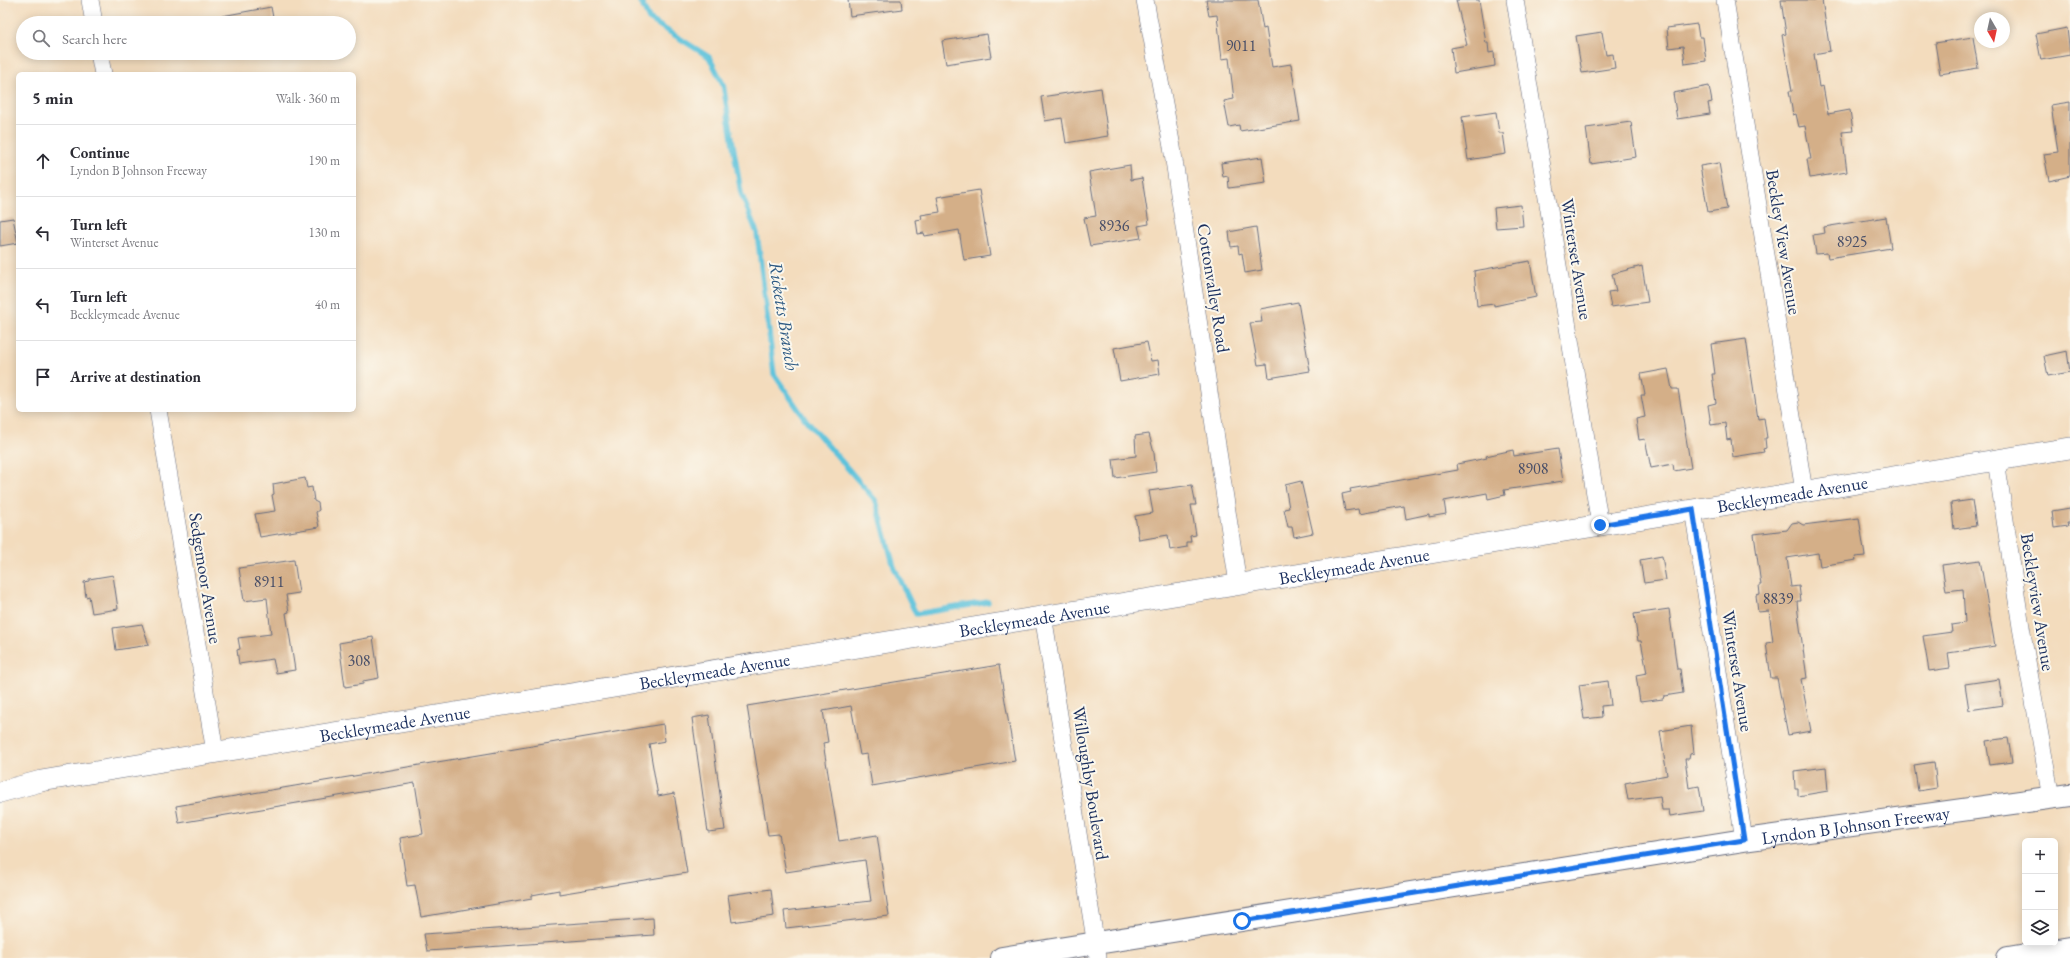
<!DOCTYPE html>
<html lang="en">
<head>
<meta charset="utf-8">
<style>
  :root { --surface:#fff; --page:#f7f7f7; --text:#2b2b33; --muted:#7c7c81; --line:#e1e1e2 }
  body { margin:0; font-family:"EB Garamond",serif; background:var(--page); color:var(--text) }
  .controls { position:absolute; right:12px; bottom:12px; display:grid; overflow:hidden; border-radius:6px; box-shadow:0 2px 10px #0003 }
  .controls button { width:36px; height:36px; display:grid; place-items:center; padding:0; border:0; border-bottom:1px solid var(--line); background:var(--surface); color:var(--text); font:20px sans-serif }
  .compass { position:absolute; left:1974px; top:12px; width:36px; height:36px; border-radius:50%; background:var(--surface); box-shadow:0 2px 10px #0003; rotate:171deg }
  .stop { position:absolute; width:12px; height:12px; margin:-9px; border:3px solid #1a73e8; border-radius:50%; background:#fff }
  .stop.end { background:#1a73e8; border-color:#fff; box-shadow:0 1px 4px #0008 }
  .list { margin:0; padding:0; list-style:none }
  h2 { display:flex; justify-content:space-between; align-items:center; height:52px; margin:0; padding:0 16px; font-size:17px }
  h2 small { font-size:13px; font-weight:400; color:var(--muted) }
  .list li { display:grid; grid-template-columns:26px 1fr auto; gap:12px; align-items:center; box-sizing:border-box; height:72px; padding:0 16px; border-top:1px solid var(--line) }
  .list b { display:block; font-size:15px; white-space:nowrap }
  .list p { margin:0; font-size:13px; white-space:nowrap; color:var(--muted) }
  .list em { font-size:13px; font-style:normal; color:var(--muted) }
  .icon { flex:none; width:22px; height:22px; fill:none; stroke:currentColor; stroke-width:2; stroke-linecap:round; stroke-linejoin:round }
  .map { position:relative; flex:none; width:2070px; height:958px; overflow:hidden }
  .search { position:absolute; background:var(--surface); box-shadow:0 2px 10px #0003; left:16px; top:16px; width:340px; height:44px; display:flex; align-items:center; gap:10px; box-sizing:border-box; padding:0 14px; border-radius:22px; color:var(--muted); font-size:15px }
  .panel { position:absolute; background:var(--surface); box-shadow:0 2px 10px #0003; left:16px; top:72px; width:340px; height:340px; border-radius:6px }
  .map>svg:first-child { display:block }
</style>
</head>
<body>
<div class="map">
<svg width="2070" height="958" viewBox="0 0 2070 958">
  <rect width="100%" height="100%" fill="#fbf7ec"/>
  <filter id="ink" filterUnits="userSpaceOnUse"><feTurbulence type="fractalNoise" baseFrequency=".025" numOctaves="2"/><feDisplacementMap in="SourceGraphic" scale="8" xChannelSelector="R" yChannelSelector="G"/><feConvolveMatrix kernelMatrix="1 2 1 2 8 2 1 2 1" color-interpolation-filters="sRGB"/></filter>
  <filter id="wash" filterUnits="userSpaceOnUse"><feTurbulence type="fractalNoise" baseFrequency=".012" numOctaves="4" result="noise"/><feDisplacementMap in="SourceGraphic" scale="16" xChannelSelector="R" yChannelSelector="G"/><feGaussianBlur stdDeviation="0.9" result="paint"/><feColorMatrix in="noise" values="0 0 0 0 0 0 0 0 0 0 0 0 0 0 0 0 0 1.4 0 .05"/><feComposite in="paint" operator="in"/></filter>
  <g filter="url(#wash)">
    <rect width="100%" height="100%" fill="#f3dcbd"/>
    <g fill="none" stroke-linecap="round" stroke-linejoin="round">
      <!-- stream -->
      <path stroke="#5dc2db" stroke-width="5.5" d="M640,0L649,19L709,57L723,84L741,193L757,233L774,374L805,419L876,501L894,567L916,614L988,602"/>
    </g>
    <g id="blocks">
      <!-- building -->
      <g fill="#d4af88">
        <path d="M848,0H901L902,9L850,16Z"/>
        <path d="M1206,0H1258L1263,29L1266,28L1272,67L1291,64L1300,121L1240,131L1239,125L1229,127L1224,101L1234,99L1229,58L1222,59L1217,15L1209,16Z"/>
        <path d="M1456,0H1479L1486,43H1488L1489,53L1494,52L1495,66L1454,73L1451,48L1467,45Z"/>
        <path d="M1781,0H1822L1830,51L1814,54L1819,87L1823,86L1828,114L1850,110L1853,131L1842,132L1847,172L1810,178L1807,159H1811L1805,126L1799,127L1796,114L1793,115L1789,91H1792L1782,35L1786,34Z"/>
        <path d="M271,7L274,23H223L222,16Z"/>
        <path d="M1697,24L1699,37H1703L1706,61L1685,64L1683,46L1669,48L1667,28Z"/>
        <path d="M2067,28L2070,55L2041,60L2036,34Z"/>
        <path d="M1602,32L1606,55L1613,54L1615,68L1582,73L1576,36Z"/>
        <path d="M987,34L991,57L946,64L942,41Z"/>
        <path d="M1973,37L1978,68L1940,74L1935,43Z"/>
        <path d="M1709,86L1712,102L1708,103L1710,114L1677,119L1673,93Z"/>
        <path d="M1101,88L1108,136L1066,143L1062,118L1045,121L1041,97Z"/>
        <path d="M2070,102V176L2049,181L2044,154L2058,152L2051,105Z"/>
        <path d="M1496,112L1499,133H1503L1506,154L1468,160L1462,117Z"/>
        <path d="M1631,122L1636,157L1591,164L1586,128Z"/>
        <path d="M1262,157L1266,183L1229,188L1228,176L1223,177L1221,163Z"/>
        <path d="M1719,163L1727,209L1708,212L1700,166Z"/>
        <path d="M1130,165L1131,180L1142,178L1149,224L1138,226L1141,238L1090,246L1084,218L1096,216L1089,172Z"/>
        <path d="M979,190L990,256L964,260L959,230L925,236L924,233L918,234L916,220L922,219L921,215L940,212L937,197Z"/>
        <path d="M1521,205L1523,226L1496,228L1494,208Z"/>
        <path d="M1886,217L1891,248L1828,258L1827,253L1816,254L1813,235L1825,233L1824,227Z"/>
        <path d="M13,218L18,243L0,246V220Z"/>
        <path d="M1256,227L1262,270L1245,273L1242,253L1239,254L1238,246L1231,247L1229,232Z"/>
        <path d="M1530,261L1536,297L1494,306V304L1477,306L1474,271Z"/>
        <path d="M1642,266L1648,302L1611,307L1608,292L1616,291L1612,274Z"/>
        <path d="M1298,302L1310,371L1269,378L1267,364L1258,365L1250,323L1262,322L1260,309Z"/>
        <path d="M1746,339L1758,419L1764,418L1767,438H1765L1766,448L1763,449L1764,452L1733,457L1731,439L1727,440L1725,423L1711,425L1708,405L1716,403L1712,374H1715L1711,344Z"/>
        <path d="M1147,342L1151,361L1158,360L1160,374L1120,381L1114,348Z"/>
        <path d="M2067,351L2070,372L2048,376L2044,356Z"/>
        <path d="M1668,369L1672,389H1678L1691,468L1674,471L1673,464L1651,468L1645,439L1639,440L1636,419L1645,417L1641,395H1645L1641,374Z"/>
        <path d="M1149,434L1154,453L1156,472L1115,478L1113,459L1136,456L1135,436Z"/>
        <path d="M1558,449L1563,481L1504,490L1505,495L1488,499L1487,493L1444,501L1446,514L1429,517V514L1406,519L1404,506L1359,514L1358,509L1345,511L1342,494L1351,492L1350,489L1458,470L1457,464L1487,458L1486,456L1513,450L1514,456Z"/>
        <path d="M305,478L307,488L312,487L314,501L318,503L319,510L316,512L319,527L260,537L255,514L275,511L272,495L274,494L273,484Z"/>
        <path d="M1301,481L1313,533L1294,537L1292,527H1288L1284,509L1289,508L1285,485Z"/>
        <path d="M1192,485L1196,505H1191L1196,535L1190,536L1191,542H1187V547L1170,550L1168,535L1139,540L1135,516L1153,513L1149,491Z"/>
        <path d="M1972,500L1976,526L1954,529L1951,503Z"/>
        <path d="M2070,508V523H2067L2068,526L2054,528L2052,511Z"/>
        <path d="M1859,518L1865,556L1855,557L1856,560L1820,566L1818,553L1787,558L1791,587L1799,586L1801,601H1797L1798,613L1807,678L1801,679L1811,731L1788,735L1777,678H1771L1766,643L1773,642L1769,611L1758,612L1756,595L1760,594L1759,585H1761L1754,534L1787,530L1792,523L1798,522L1803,525Z"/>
        <path d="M1662,556L1666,580L1644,583L1640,560Z"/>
        <path d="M294,560L299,593L286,595L289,612L286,613L295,670L276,673L273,659L239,664L237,650L240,649L238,638L271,634L267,598L244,601L239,568Z"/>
        <path d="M1980,560L1995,646L1948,653L1950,668L1929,671L1923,636L1952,632L1951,625L1965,623L1963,589L1946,591L1942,565Z"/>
        <path d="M113,575L118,609L92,613L89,596L86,597L84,582L89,581V579Z"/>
        <path d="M1669,609L1677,669H1680L1683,693L1664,696L1663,699L1640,702L1636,675L1647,673L1641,641H1638L1634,614Z"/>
        <path d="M142,624L149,645L116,650L113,628Z"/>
        <path d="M373,637L379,678L363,681V684L345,687L339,643Z"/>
        <path d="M999,665L1015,761L872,786L867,754L860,755L851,706L823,711L828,742L823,743L839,841L877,835L889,916L786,928L784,911L871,901L865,860L786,872L779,834L768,835L747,706Z"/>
        <path d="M1999,679L2003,705L1969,710L1965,684Z"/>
        <path d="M1608,681L1611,705L1601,706L1602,717L1584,719L1579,685Z"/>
        <path d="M709,715L725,830L708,832L692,718Z"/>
        <path d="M663,724L665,741L649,744L658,796L674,793L687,873L559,894V890L532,895V898L421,917L415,885L407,886L400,838L423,834L415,783L179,823L176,806Z"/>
        <path d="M1691,726L1694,753L1690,754L1689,759H1685L1689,788L1699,786L1703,811L1670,816L1669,810H1662L1660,796L1628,800L1625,783L1667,775L1660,731Z"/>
        <path d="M2008,738L2012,762L1990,765L1986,741Z"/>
        <path d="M1934,762L1937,788L1918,791L1914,765Z"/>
        <path d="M1826,767L1828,791L1798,796V788H1795L1794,771Z"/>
        <path d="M771,889L774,916L732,922L728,895Z"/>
        <path d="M653,918L654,935L459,949L427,951L424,934Z"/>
      </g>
    </g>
  </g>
  <g filter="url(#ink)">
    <use href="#blocks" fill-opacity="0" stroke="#676c7f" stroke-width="1"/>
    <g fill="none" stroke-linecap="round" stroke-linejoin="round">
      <!-- minor casing -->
      <g stroke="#676c7f" stroke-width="18">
        <g id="minor">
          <path d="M90,0L94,23"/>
          <path d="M1145,0L1172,147L1238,584"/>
          <path d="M1515,0L1600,525"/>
          <path d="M1725,0L1804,491"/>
          <path d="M99,53L103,74"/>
          <path d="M158,410L215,752"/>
          <path d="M1996,460L2021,627L2051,798"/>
          <path d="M1693,509L1744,840"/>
          <path d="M1043,615L1098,958"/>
        </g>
      </g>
      <!-- tertiary casing -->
      <g stroke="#676c7f" stroke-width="22">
        <g id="tertiary">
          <path id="s1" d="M0,792L41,781L2070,448"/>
        </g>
      </g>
      <!-- secondary casing -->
      <g stroke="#676c7f" stroke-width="24">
        <g id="secondary">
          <path id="s2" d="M1002,958L1744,840L2070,795"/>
        </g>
      </g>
      <!-- motorway casing -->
      <g stroke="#676c7f" stroke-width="24">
        <path id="motorway" d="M2008,958L2070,948"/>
      </g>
      <!-- minor -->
      <use href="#minor" stroke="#fff" stroke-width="17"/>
      <!-- tertiary -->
      <use href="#tertiary" stroke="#fff" stroke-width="21"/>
      <!-- secondary -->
      <use href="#secondary" stroke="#fff" stroke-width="22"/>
      <!-- motorway -->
      <use href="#motorway" stroke="#fff" stroke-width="22"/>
    </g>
  </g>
  <g fill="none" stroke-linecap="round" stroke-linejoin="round" filter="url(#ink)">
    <!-- route -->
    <path stroke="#1a73e8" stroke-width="5" d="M1242,921L1744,840L1693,509L1600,525"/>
  </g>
  <g text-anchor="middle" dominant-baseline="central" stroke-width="4" stroke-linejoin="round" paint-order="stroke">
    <!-- number labels -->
    <g font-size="16" fill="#494f68">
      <text x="1241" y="45">9011</text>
      <text x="1114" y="225">8936</text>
      <text x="1852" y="241">8925</text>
      <text x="1533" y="468">8908</text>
      <text x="269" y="581">8911</text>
      <text x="1778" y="598">8839</text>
      <text x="359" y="660">308</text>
    </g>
    <!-- street labels -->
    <g font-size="18" fill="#1b2f5e" stroke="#fbf7ec">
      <text transform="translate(1784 242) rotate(81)">Beckley View Avenue</text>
      <text transform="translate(1577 259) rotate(81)">Winterset Avenue</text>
      <text transform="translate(1214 288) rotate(81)">Cottonvalley Road</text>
      <text stroke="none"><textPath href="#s1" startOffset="1817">Beckleymeade Avenue</textPath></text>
      <text stroke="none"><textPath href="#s1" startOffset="1373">Beckleymeade Avenue</textPath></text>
      <text transform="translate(206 578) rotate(81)">Sedgemoor Avenue</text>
      <text transform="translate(2038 602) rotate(81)">Beckleyview Avenue</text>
      <text stroke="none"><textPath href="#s1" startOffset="1049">Beckleymeade Avenue</textPath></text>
      <text stroke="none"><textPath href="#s1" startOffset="725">Beckleymeade Avenue</textPath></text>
      <text transform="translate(1738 671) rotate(81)">Winterset Avenue</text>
      <text stroke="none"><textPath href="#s1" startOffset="401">Beckleymeade Avenue</textPath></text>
      <text transform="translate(1091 783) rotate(81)">Willoughby Boulevard</text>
      <text stroke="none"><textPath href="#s2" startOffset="864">Lyndon B Johnson Freeway</textPath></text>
    </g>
    <!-- water labels -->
    <g font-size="19" font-style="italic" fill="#2f5b84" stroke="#fbf7ec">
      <text transform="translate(784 316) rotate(81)">Ricketts Branch</text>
    </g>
  </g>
</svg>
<div class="controls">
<button>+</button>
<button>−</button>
<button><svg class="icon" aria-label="layers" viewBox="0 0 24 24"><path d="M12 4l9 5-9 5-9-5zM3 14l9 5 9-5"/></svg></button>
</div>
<svg class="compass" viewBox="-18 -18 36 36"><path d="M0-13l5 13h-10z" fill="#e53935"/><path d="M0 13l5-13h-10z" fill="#7c7c81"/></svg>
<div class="stop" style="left:1242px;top:921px"></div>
<div class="stop end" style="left:1600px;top:525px"></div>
<div class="search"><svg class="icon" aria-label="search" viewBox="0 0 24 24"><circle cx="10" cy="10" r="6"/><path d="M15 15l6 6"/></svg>Search here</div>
<section class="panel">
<h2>5 min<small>Walk · 360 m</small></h2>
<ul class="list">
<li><svg class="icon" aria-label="ahead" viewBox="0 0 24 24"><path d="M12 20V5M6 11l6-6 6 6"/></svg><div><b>Continue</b><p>Lyndon B Johnson Freeway</p></div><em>190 m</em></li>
<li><svg class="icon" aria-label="left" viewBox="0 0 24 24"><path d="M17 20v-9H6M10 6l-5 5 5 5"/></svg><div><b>Turn left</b><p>Winterset Avenue</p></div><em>130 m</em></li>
<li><svg class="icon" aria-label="left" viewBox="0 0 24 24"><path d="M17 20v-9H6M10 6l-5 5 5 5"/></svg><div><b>Turn left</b><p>Beckleymeade Avenue</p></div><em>40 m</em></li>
<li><svg class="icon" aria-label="arrive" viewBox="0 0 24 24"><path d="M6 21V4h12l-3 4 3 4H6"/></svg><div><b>Arrive at destination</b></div></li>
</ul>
</section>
</div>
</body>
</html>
